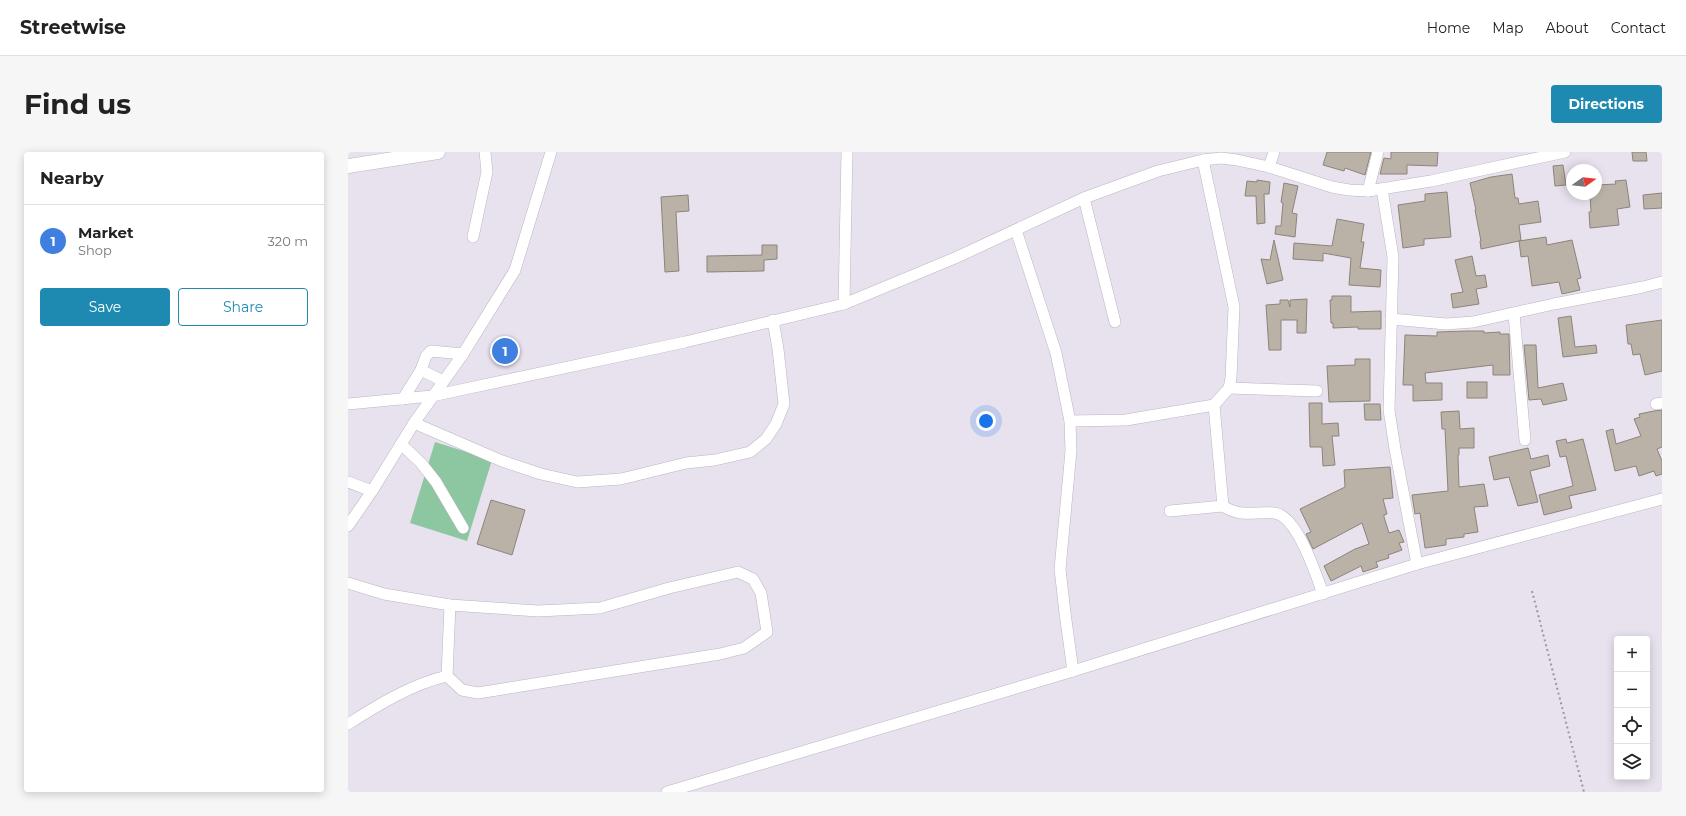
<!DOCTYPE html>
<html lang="en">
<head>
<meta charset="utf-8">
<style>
  :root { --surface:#fff; --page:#f6f6f6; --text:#222; --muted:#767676; --line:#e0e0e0; --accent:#1e8ab1 }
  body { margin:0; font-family:Montserrat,sans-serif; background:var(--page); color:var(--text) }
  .controls { position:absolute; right:12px; bottom:12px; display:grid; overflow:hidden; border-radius:4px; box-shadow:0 2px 10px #0003 }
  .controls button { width:36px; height:36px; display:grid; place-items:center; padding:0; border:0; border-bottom:1px solid var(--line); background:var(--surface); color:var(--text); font:20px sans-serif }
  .compass { position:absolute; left:1218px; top:12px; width:36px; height:36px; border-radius:50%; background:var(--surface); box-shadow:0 2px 10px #0003; rotate:75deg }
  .you { position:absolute; left:638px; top:269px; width:14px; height:14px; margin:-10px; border:3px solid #fff; border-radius:50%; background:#1a73e8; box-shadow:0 0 0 6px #1a73e833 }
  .badge { display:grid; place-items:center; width:26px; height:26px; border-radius:50%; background:var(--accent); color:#fff; font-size:13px; font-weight:700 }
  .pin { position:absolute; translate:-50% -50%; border:2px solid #fff; box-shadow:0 1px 4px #0006 }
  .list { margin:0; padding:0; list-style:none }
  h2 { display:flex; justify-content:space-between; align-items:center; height:52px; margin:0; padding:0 16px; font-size:17px }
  h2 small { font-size:13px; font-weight:400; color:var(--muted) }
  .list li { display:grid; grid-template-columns:26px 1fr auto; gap:12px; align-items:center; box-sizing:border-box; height:72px; padding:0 16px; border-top:1px solid var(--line) }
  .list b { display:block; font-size:15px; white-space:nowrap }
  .list p { margin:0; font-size:13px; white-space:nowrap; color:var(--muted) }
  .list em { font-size:13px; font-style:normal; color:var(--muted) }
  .actions { display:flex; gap:8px; padding:12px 16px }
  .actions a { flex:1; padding:9px 0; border:1px solid var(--accent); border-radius:4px; text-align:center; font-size:14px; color:var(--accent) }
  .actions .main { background:var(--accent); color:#fff }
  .icon { flex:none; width:22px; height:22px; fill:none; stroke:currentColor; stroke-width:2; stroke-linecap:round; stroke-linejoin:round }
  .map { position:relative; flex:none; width:1314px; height:640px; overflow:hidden; border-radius:4px }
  header { display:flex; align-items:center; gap:24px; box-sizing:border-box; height:56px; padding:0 20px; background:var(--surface); border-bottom:1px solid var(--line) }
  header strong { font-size:19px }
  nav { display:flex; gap:22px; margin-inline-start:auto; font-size:14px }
  .intro { display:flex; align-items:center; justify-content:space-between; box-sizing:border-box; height:96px; padding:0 24px }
  h1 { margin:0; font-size:28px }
  .button { padding:10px 18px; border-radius:4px; background:var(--accent); color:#fff; font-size:14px; font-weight:700 }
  main { display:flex; gap:24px; padding:0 24px }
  aside { flex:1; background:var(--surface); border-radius:4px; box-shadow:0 2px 10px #0003 }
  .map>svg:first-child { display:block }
</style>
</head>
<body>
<header>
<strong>Streetwise</strong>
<nav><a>Home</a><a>Map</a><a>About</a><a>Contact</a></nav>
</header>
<div class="intro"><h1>Find us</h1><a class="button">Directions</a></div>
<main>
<aside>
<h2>Nearby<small></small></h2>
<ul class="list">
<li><span class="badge" style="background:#3f7fe0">1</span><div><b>Market</b><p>Shop</p></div><em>320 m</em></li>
</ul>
<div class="actions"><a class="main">Save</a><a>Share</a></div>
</aside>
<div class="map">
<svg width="1314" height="640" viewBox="0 0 1314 640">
  <rect width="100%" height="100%" fill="#e8e2ee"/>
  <!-- green -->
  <path fill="#8dc7a2" d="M87,290L144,308L119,389L62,371Z"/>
  <!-- building -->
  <g fill="#bab1a7" stroke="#8c847b">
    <path d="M979,0H1023L1017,23L997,16L996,19L975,13Z"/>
    <path d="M1043,0H1090L1089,14L1059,13V22H1032L1036,6L1043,7Z"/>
    <path d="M1284,0H1298L1299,9H1285Z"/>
    <path d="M1215,13L1218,33L1207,34L1205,14Z"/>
    <path d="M1164,22L1167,46H1170L1171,52L1190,49L1193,70L1171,73L1173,88L1171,89L1198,85L1199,93L1224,88L1233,126L1229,127L1232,138L1214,142L1211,130L1184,134L1180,104L1173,105L1171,89L1133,97L1132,89H1133L1127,58H1128L1122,31L1143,25Z"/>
    <path d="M909,28L922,30L921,42H916L917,71L909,72L908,44H897L899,29L909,30Z"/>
    <path d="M1278,28L1282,55L1269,57L1271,73L1242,76L1241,60H1243L1242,42H1248V33L1268,32L1267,29Z"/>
    <path d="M936,31L950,34L944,61L949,62L947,85L927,82L928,74H933L935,51L933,50Z"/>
    <path d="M1099,40L1103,85L1076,87V93L1055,96L1050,53L1077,49V42Z"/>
    <path d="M1314,41V56L1296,57L1295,43Z"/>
    <path d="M340,43L341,59L328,60L331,119L317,120L313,45Z"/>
    <path d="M989,67L1016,72L1013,90H1016L1012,116L1033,118L1032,135L1001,133L1003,106L975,101V109L945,107L946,91L984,94Z"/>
    <path d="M926,88L935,128L919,132L913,107L922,108Z"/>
    <path d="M414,93H429V107L416,108V119L359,120V104L414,103Z"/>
    <path d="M1124,104L1128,124L1137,123L1139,135L1128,137L1131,152L1105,156L1103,142L1115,140L1107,108Z"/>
    <path d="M984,144H1003V160L1033,159V177H1010V175L985,176V171H983L982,148H984Z"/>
    <path d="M959,147L958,181H949V168H933V198H921L918,153L932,152V148H940L942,155V148Z"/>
    <path d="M1223,164L1227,195L1248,193L1249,201L1215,205L1210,166Z"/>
    <path d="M1314,168V219L1297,223L1292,202L1285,203L1283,192H1280L1278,173Z"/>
    <path d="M1119,179H1136V181L1152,180V182H1161L1162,223H1145V213L1077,221L1078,231H1094V248L1065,249V233H1055L1057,183L1089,184V180Z"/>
    <path d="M1176,193H1188L1190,236L1215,231L1219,248L1195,253L1193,247L1181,248Z"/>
    <path d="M1007,207H1022V249L981,250L979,214L1007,213Z"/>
    <rect x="1119" y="230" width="20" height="16"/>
    <path d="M961,251H974V272L990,271L991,284H984L987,313L975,314L974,295H962Z"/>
    <path d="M1016,252H1032L1033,268H1017Z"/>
    <path d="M1111,259L1112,277L1126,276V296H1111V303H1110L1111,335L1136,332L1140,354L1126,355L1130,380L1116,382V385L1098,387V393L1077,396L1072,361L1067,362L1064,343L1100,339L1097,277H1094L1093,260Z"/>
    <path d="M1306,259L1314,258V295L1309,297L1314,309V322L1308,324L1306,319L1291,324L1288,314L1267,319L1258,279L1265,277L1268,292L1293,284L1286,267L1292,265L1291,262Z"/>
    <path d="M1218,287L1219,291L1235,287L1248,338L1221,344L1224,356L1196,363L1191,343L1225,334L1218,304L1212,305L1208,289Z"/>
    <path d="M1180,296L1183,307L1200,303L1202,314L1182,319L1190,350L1170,354L1161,325L1146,328L1141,305Z"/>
    <path d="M1042,315L1045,346L1035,347L1039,362L1036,363V365L1041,381L1051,378L1056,390L1051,391L1054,398L1040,403L1041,406L1028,410L1030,415L1015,420L1013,414L983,429L976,414L1007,397L1021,392L1014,371L965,397L958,382L963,380L952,357L997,335L996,318Z"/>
    <path d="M143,348L177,358L164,403L129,392Z"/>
  </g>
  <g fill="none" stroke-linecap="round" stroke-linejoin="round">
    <!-- minor casing -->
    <g stroke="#bbb5c1" stroke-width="12">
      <g id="minor">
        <path d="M855,8L886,155L883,226L881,236L866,253L875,354C893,366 906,359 926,361C949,363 968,422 975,442"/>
        <path d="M921,15L926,0"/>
        <path d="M1034,37L1045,105L1041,258L1047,297L1069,412"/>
        <path d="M1020,39L1030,0"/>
        <path d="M736,46L767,170"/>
        <path d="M668,78L708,201L722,269L723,299L712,417L717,461L725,519"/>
        <path d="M125,85L139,20L137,0"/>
        <path d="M496,152L499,0"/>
        <path d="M1166,162L1177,288"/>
        <path d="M1043,167L1098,172L1125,170L1206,152L1295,135L1314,130"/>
        <path d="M73,218L95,229"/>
        <path d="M881,236L969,239"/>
        <path d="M55,247L73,218L78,204L83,199L115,202"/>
        <path d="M0,252L84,244L337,190L496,152L607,106L736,46L810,19L855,8L873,6L889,8L921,15L984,35L1001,38L1020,39L1083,29L1217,0"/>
        <path d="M1308,252L1314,251"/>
        <path d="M722,269L778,268L866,253"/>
        <path d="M66,271L154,309L193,322L229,330L273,327L338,311L367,308L402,300L418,287L428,272L436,252L430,197L425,168"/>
        <path d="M53,292L73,311L88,330L115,376"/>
        <path d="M0,330L24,339"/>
        <path d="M822,359L875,354"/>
        <path d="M0,374L24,339L66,271L115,202L167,118L203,0"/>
        <path d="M0,431L36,442L102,453L190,459L252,456L321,436L390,420L405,427L413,441L419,480L396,496L372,502L130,541L114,538L99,524C64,532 30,553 0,572"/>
        <path d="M99,524L102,453"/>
        <path d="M319,640L725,519L1069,412L1314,347"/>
      </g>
    </g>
    <!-- major casing -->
    <g stroke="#bbb5c1" stroke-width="15">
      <path id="major" d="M0,14L90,0"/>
    </g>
    <!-- path -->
    <path stroke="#9c97a1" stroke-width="2" stroke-dasharray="2 3" stroke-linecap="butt" d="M1184,439L1236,640"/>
    <!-- minor -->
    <use href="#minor" stroke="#fff" stroke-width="11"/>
    <!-- major -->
    <use href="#major" stroke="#fff" stroke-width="14"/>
  </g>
</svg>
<div class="controls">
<button>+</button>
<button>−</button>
<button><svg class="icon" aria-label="locate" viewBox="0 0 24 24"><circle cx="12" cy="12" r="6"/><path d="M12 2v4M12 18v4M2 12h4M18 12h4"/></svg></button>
<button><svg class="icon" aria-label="layers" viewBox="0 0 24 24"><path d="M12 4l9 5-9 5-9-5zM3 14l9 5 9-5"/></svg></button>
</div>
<svg class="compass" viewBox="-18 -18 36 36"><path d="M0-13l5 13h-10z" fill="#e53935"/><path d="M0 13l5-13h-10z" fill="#767676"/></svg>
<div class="you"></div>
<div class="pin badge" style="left:157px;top:199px;background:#3f7fe0">1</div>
</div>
</main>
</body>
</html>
